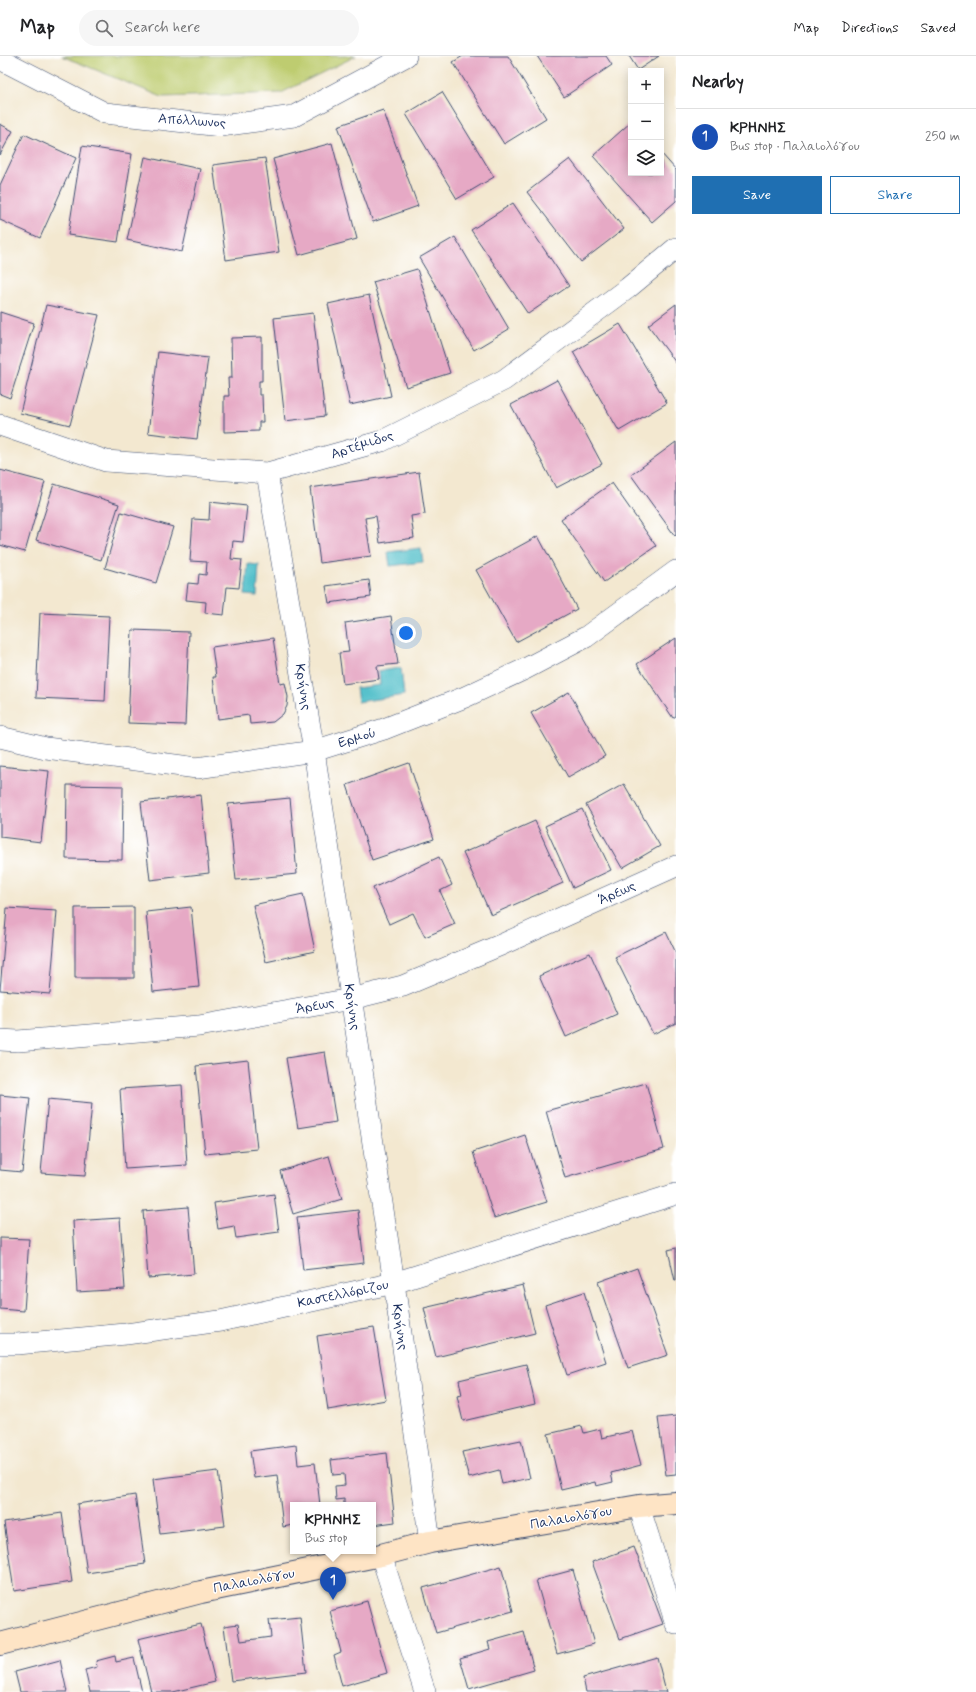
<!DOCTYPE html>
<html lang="en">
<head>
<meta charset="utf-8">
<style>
  :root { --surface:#fff; --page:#f6f6f6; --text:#202124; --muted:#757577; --line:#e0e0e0; --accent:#1f6fb2 }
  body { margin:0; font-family:Mynerve,sans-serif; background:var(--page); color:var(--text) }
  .controls { position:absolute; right:12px; top:12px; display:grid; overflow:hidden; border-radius:0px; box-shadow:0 2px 10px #0003 }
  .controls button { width:36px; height:36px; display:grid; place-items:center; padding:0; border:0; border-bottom:1px solid var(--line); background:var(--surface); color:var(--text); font:20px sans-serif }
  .you { position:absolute; left:406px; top:577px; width:14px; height:14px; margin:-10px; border:3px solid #fff; border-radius:50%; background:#1a73e8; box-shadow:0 0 0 6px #1a73e833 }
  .badge { display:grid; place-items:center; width:26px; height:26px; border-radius:50%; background:var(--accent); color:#fff; font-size:13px; font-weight:700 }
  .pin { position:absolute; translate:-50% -33px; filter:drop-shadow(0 1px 2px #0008) }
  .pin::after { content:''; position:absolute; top:21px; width:14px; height:12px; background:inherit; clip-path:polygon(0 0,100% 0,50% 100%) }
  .popup { position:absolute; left:290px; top:1446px; width:86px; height:52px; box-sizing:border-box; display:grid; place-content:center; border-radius:0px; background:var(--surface); filter:drop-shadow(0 1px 3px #0005); font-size:13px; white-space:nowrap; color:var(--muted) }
  .popup b { font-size:15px; color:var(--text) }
  .popup::after { content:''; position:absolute; left:50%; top:100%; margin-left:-8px; border:8px solid transparent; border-top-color:var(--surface) }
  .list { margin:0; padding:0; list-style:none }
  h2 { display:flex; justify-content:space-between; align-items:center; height:52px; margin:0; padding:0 16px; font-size:17px }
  h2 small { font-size:13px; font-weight:400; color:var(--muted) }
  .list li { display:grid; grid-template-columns:26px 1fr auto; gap:12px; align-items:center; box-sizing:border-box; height:56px; padding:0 16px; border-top:1px solid var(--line) }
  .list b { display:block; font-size:15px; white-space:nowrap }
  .list p { margin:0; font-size:13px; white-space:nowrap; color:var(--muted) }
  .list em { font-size:13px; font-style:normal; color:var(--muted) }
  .actions { display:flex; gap:8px; padding:12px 16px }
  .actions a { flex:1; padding:9px 0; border:1px solid var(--accent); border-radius:0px; text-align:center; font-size:14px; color:var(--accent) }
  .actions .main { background:var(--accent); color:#fff }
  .icon { flex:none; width:22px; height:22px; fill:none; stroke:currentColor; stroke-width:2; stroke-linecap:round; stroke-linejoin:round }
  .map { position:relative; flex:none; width:676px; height:1636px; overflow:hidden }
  header { display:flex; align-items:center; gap:24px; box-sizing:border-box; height:56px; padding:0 20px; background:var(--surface); border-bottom:1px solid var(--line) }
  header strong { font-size:19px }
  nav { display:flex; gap:22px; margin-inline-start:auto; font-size:14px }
  .search { width:280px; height:36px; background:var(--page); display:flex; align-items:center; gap:10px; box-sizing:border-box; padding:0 14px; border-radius:22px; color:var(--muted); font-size:15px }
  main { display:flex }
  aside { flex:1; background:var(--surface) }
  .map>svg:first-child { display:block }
</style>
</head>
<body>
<header>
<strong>Map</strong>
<div class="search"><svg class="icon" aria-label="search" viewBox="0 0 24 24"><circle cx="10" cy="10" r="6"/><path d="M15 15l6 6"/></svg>Search here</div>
<nav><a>Map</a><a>Directions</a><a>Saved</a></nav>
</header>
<main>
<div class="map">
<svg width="676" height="1636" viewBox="0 0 676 1636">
  <rect width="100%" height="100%" fill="#fff"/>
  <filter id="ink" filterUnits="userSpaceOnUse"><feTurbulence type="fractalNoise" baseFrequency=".025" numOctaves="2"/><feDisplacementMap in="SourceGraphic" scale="8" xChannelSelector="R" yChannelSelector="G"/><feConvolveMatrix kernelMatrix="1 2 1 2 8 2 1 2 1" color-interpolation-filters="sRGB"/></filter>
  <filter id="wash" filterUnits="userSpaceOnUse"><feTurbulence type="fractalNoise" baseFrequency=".012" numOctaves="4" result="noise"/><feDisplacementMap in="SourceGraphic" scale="16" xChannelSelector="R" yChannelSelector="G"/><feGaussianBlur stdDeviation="0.9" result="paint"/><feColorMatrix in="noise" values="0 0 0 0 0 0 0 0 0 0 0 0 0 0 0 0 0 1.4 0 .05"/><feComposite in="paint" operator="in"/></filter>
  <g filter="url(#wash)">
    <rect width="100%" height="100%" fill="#f3e8d0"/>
    <!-- green -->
    <path fill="#becc6f" stroke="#6c7e66" d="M62,0H356L281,37L162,41Z"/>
    <!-- water -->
    <g fill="#52c0ca" stroke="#367894">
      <path d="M421,492L423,506L390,510L388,496Z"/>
      <path d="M248,508L259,509L257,540L245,539Z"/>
      <path d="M401,612L404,639L358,646L356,632L380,629L379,615Z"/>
    </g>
    <g id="blocks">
      <!-- building -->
      <g fill="#e6a9c5">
        <path d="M463,0H508L546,62L504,88L453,6Z"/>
        <path d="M537,0H606L612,9L564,41Z"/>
        <path d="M629,0H659L638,14Z"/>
        <path d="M442,36L494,121L457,143L406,58Z"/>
        <path d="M383,54L418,150L373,166L338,70Z"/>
        <path d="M631,66V117H661V97L676,114V145L652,166L593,100Z"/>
        <path d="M0,68L13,75L0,99Z"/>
        <path d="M24,78L76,102L40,182L0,164V129Z"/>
        <path d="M332,87L357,183L299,199L273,103Z"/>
        <path d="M82,90L132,98L118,186L68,179Z"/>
        <path d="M145,101L200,113L182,196L127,184Z"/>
        <path d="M265,102L279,196L226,204L213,109Z"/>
        <path d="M570,103L624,173L581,206L527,136Z"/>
        <path d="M513,147L569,230L528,258L471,174Z"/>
        <path d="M455,181L509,273L474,294L419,202Z"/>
        <path d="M417,213L450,317L406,331L373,226Z"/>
        <path d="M369,239L391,340L350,349L328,248Z"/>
        <path d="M676,248V307L648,269Z"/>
        <path d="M46,249L99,259L70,369L20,357Z"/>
        <path d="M0,256L34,267L10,342L0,338Z"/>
        <path d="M313,257L325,360L285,365L274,262Z"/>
        <path d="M620,268L667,347L619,375L573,296Z"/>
        <path d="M262,281V325H259V339H262L263,366H259V375L224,376V340H229L228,322H232L231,282Z"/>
        <path d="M158,296L208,302L197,383L148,377Z"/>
        <path d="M557,324L602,408L556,432L511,349Z"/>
        <path d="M676,386V479L675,480L631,419Z"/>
        <path d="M0,414L45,426L25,496L0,489Z"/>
        <path d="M419,416L425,458L411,460L414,482L380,487L376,460L365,462L371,500L320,507L310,432Z"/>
        <path d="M612,427L656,490L604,526L561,463Z"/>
        <path d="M54,428L119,448L101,504L36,484Z"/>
        <path d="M210,446L247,450L243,486L233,485L231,503L242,504L239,532L227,531L224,559L205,557L206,546L186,544L188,527L198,528L199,518L206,519L207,506L190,505L193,463L209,464Z"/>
        <path d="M121,456L173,471L156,527L105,512Z"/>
        <path d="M538,480L577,553L516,586L476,514Z"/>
        <path d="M369,524L371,541L329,547L326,530Z"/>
        <path d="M40,557L109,560L105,645L36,642Z"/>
        <path d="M391,560L398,608L377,610L379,623L343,628L339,597L349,596L345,567Z"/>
        <path d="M132,574L189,576L185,669L128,667Z"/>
        <path d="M273,582L280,628L285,627L288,641L287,650L283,658L273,666L250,668L249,659L218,663L213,621H216L212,591Z"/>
        <path d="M676,582V660L673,662L637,608Z"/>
        <path d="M569,636L605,700L568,721L531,657Z"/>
        <path d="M409,707L434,783L372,804L347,729Z"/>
        <path d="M0,710L49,715L41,786L0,781Z"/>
        <path d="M624,728L660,790L622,812L586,749Z"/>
        <path d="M67,729L123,730L122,804L66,803Z"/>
        <path d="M201,739L209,817L150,824L141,746Z"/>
        <path d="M290,742L297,818L236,824L228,748Z"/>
        <path d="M582,753L611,814L573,832L545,770Z"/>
        <path d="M535,765L563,827L491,859L463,797Z"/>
        <path d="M439,801L452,829L440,835L455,868L425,881L413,857L389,868L373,832Z"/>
        <path d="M303,838L315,895L266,906L253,849Z"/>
        <path d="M134,851V922H75V852Z"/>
        <path d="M191,851L199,931L153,936L146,856Z"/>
        <path d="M7,852L57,855L50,938L0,934Z"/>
        <path d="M666,876L676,897V967L653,978L615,901Z"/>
        <path d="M590,897L617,958L566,981L539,920Z"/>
        <path d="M325,996L336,1066L298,1072L286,1002Z"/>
        <path d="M248,1004L257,1093L205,1098L196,1010Z"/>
        <path d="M646,1027L664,1093L565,1122L546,1055Z"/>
        <path d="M182,1029L187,1109L125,1113L120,1033Z"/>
        <path d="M0,1039L30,1042L22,1116L0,1114Z"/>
        <path d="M48,1043L92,1047L85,1120L41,1117Z"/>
        <path d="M525,1079L547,1146L494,1162L473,1096Z"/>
        <path d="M329,1100L342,1143L293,1158L280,1115Z"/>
        <path d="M274,1138L279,1176L236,1182L234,1170L218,1173L214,1147Z"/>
        <path d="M188,1151L194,1218L148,1222L143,1155Z"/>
        <path d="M358,1154L364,1207L303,1214L297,1161Z"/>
        <path d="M120,1162L125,1233L77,1236L73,1165Z"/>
        <path d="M0,1182L29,1183L24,1255L0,1253Z"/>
        <path d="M676,1192V1225H675L668,1194Z"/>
        <path d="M637,1212L668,1299L628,1312L598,1226Z"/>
        <path d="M523,1229L535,1277L436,1301L424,1252Z"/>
        <path d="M584,1236L606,1306L567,1319L545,1249Z"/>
        <path d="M374,1271L386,1344L328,1354L317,1280Z"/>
        <path d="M526,1308L535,1348L463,1365L457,1340L462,1339L459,1324Z"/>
        <path d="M676,1360V1418L666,1419L658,1362Z"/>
        <path d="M582,1370L584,1377L600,1373L602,1382L632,1375L641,1409L611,1417L613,1426L596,1430L595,1426L561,1434L548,1378Z"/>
        <path d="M521,1384L530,1422L502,1428L499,1414L469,1422L462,1396Z"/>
        <path d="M296,1389L298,1409L315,1407L320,1449H293V1469L283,1471L277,1419L254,1422L250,1395Z"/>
        <path d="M387,1397L395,1466L373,1469V1449H344V1443L336,1444L335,1430L345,1429L344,1418L333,1419L331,1404Z"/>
        <path d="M218,1415L225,1470L160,1478L153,1423Z"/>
        <path d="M135,1439L145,1508L87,1517L77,1448Z"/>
        <path d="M62,1457L72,1526L14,1535L4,1466Z"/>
        <path d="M634,1491L663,1568L620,1583L592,1506Z"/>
        <path d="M501,1510L513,1555L436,1577L423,1532Z"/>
        <path d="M573,1514L594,1588L557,1598L536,1524Z"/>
        <path d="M367,1545L387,1617L342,1630L334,1599L341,1596L330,1555Z"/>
        <path d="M300,1561L306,1616L231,1625L224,1570L238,1568L241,1585L271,1581L269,1564Z"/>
        <path d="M201,1568L215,1626L173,1636H151L138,1583Z"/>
        <path d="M524,1576L534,1614L469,1633L460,1602L490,1593L488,1586Z"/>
        <path d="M115,1600L116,1606L134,1602L142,1636H90L85,1614L97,1611L96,1605Z"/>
        <path d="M657,1601L666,1636H586L583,1622Z"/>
        <path d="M60,1604L67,1636H20L15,1616Z"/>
      </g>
    </g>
  </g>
  <g filter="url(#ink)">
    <use href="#blocks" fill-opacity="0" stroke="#3b4b6f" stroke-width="1"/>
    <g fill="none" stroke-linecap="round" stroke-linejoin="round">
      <!-- street casing -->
      <g stroke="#3b4b6f" stroke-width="22">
        <g id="street">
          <path d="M0,3L105,57L221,70L294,60L406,0"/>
          <path d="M0,369L106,405L267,417L382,385L504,324L628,232L676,192"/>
          <path d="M267,417L314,695L394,1227L430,1486"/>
          <path d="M0,681L46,692L197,712L314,695L384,673L465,641L525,613L586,581L676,515"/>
          <path d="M0,984L18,985L199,970L351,943L403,930L503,888L676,810"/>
          <path d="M0,1288H17L126,1278L220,1265L394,1227L676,1138"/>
          <path d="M639,1450L676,1568"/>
          <path d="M381,1499L425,1636"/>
        </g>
      </g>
      <!-- secondary casing -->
      <g stroke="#3b4b6f" stroke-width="24">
        <path id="secondary" d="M0,1588L201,1536L381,1499L430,1486L639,1450L676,1447"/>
      </g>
      <!-- street -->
      <use href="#street" stroke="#fff" stroke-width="21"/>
      <!-- secondary -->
      <use href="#secondary" stroke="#fee4c5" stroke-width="22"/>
    </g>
  </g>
  <g text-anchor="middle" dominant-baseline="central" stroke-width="3" stroke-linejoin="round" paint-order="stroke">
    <!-- street labels -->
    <g font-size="14" fill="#1b2f5e" stroke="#fff">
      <text transform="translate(192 65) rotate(4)">Απόλλωνος</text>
      <text transform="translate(362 389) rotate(-18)">Αρτέμιδος</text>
      <text transform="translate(303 631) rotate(81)">Κρήνης</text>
      <text transform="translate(357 682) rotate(-17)">Ερμού</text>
      <text transform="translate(617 837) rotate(-24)">Άρεως</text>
      <text transform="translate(315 950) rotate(-10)">Άρεως</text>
      <text transform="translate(352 951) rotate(81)">Κρήνης</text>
      <text transform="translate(343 1238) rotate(-12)">Καστελλόριζου</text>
      <text transform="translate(400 1271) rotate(82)">Κρήνης</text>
      <text transform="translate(571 1462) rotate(-10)">Παλαιολόγου</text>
      <text transform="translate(254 1525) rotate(-11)">Παλαιολόγου</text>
    </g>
  </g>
</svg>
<div class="controls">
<button>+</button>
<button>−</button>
<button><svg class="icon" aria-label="layers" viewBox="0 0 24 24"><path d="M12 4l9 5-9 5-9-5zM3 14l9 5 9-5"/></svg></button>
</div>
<div class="you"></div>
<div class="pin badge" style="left:333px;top:1544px;background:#1a4fb4">1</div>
<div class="popup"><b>ΚΡΗΝΗΣ</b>Bus stop</div>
</div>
<aside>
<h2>Nearby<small></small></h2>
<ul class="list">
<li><span class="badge" style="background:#1a4fb4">1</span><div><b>ΚΡΗΝΗΣ</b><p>Bus stop · Παλαιολόγου</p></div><em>250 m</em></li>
</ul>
<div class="actions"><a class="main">Save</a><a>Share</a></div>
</aside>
</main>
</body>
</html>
